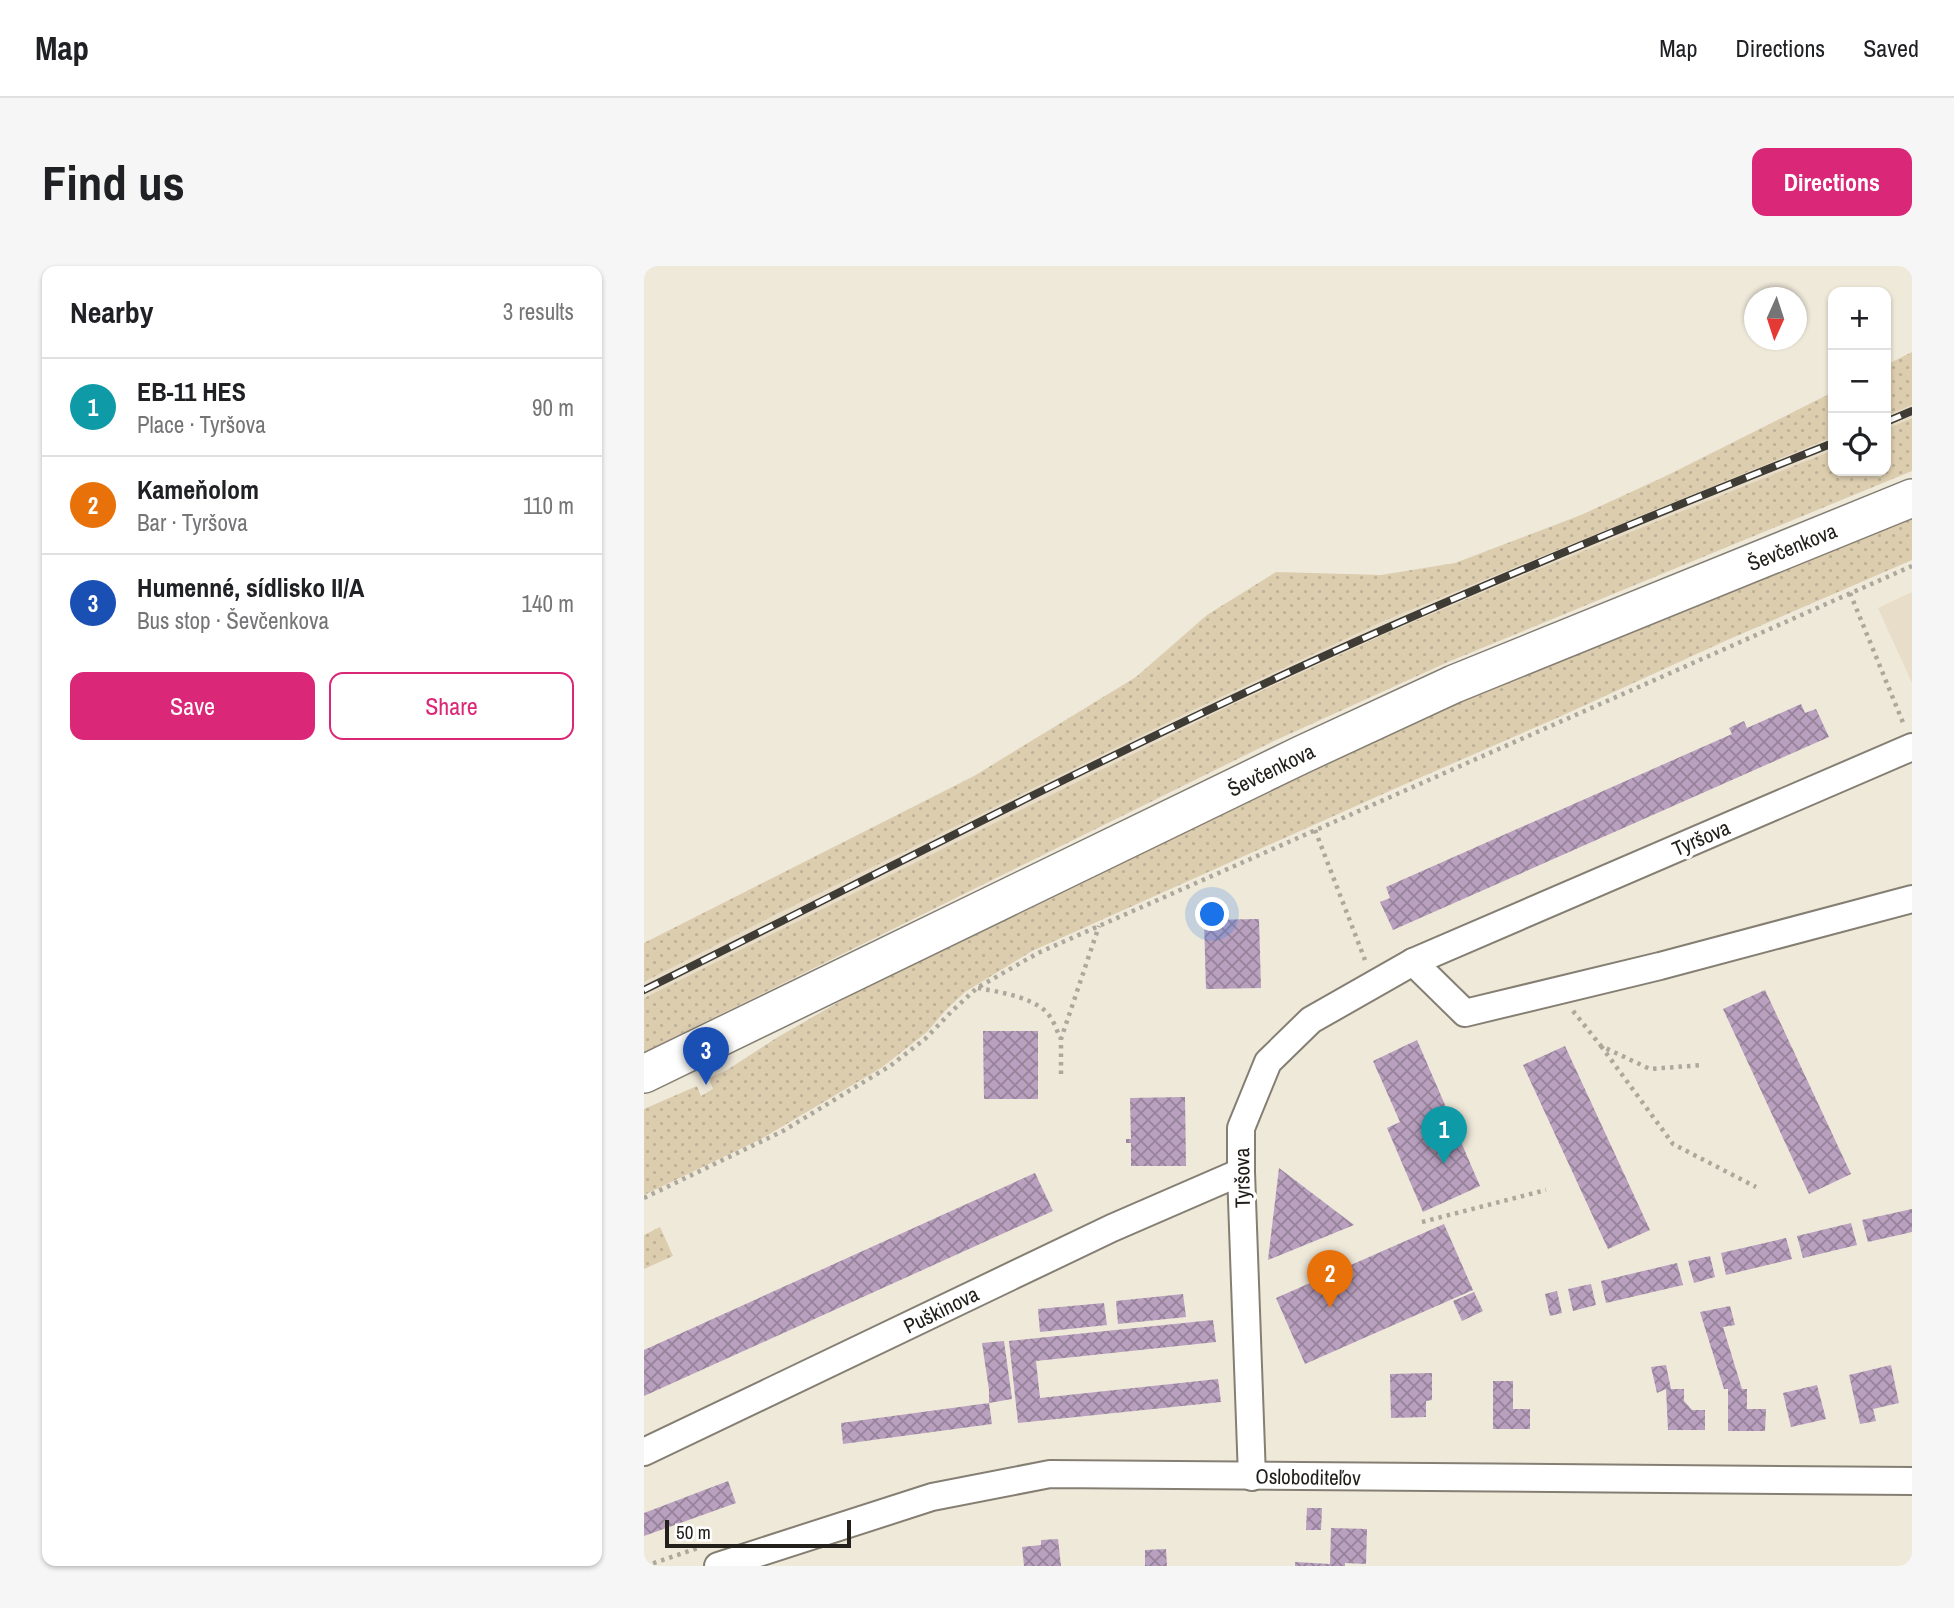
<!DOCTYPE html>
<html lang="en">
<head>
<meta charset="utf-8">
<style>
  :root { --surface:#fff; --page:#f6f6f6; --text:#202124; --muted:#757577; --line:#e0e0e0; --accent:#db2777 }
  body { margin:0; font-family:"Archivo Narrow",sans-serif; background:var(--page); color:var(--text) }
  .controls { position:absolute; right:21px; top:21px; display:grid; overflow:hidden; border-radius:14px; box-shadow:0 2px 5px #0004 }
  .controls button { width:63px; height:63px; display:grid; place-items:center; padding:0; border:0; border-bottom:2px solid var(--line); background:var(--surface); color:var(--text); font:35px sans-serif }
  .compass { position:absolute; left:1100px; top:21px; width:63px; height:63px; border-radius:50%; background:var(--surface); box-shadow:0 2px 5px #0004; rotate:183deg }
  .scale { position:absolute; left:21px; bottom:18px; width:186px; box-sizing:border-box; padding-left:7px; border:4px solid #23201b; border-top:0; font-size:19px; line-height:24px; white-space:nowrap; color:#23201b; -webkit-text-stroke:5px #fff; paint-order:stroke }
  .you { position:absolute; left:569px; top:649px; width:24px; height:24px; margin:-18px; border:5px solid #fff; border-radius:50%; background:#1a73e8; box-shadow:0 0 0 10px #1a73e833 }
  .badge { display:grid; place-items:center; width:46px; height:46px; border-radius:50%; background:var(--accent); color:#fff; font-size:23px; font-weight:700 }
  .pin { position:absolute; translate:-50% -58px; filter:drop-shadow(0 2px 4px #0008) }
  .pin::after { content:''; position:absolute; top:37px; width:24px; height:21px; background:inherit; clip-path:polygon(0 0,100% 0,50% 100%) }
  .list { margin:0; padding:0; list-style:none }
  h2 { display:flex; justify-content:space-between; align-items:center; height:91px; margin:0; padding:0 28px; font-size:30px }
  h2 small { font-size:23px; font-weight:400; color:var(--muted) }
  .list li { display:grid; grid-template-columns:46px 1fr auto; gap:21px; align-items:center; box-sizing:border-box; height:98px; padding:0 28px; border-top:2px solid var(--line) }
  .list b { display:block; font-size:26px; white-space:nowrap }
  .list p { margin:0; font-size:23px; white-space:nowrap; color:var(--muted) }
  .list em { font-size:23px; font-style:normal; color:var(--muted) }
  .actions { display:flex; gap:14px; padding:21px 28px }
  .actions a { flex:1; padding:16px 0; border:2px solid var(--accent); border-radius:14px; text-align:center; font-size:24px; color:var(--accent) }
  .actions .main { background:var(--accent); color:#fff }
  .icon { flex:none; width:38px; height:38px; fill:none; stroke:currentColor; stroke-width:2; stroke-linecap:round; stroke-linejoin:round }
  .map { position:relative; flex:none; width:1268px; height:1300px; overflow:hidden; border-radius:14px }
  header { display:flex; align-items:center; gap:42px; box-sizing:border-box; height:98px; padding:0 35px; background:var(--surface); border-bottom:2px solid var(--line) }
  header strong { font-size:33px }
  nav { display:flex; gap:38px; margin-inline-start:auto; font-size:24px }
  .intro { display:flex; align-items:center; justify-content:space-between; box-sizing:border-box; height:168px; padding:0 42px }
  h1 { margin:0; font-size:49px }
  .button { padding:18px 32px; border-radius:14px; background:var(--accent); color:#fff; font-size:24px; font-weight:700 }
  main { display:flex; gap:42px; padding:0 42px }
  aside { flex:1; background:var(--surface); border-radius:14px; box-shadow:0 2px 5px #0004 }
  .map>svg:first-child { display:block }
</style>
</head>
<body>
<header>
<strong>Map</strong>
<nav><a>Map</a><a>Directions</a><a>Saved</a></nav>
</header>
<div class="intro"><h1>Find us</h1><a class="button">Directions</a></div>
<main>
<aside>
<h2>Nearby<small>3 results</small></h2>
<ul class="list">
<li><span class="badge" style="background:#0f9aa8">1</span><div><b>EB-11 HES</b><p>Place · Tyršova</p></div><em>90 m</em></li>
<li><span class="badge" style="background:#e8710a">2</span><div><b>Kameňolom</b><p>Bar · Tyršova</p></div><em>110 m</em></li>
<li><span class="badge" style="background:#1a4fb4">3</span><div><b>Humenné, sídlisko II/A</b><p>Bus stop · Ševčenkova</p></div><em>140 m</em></li>
</ul>
<div class="actions"><a class="main">Save</a><a>Share</a></div>
</aside>
<div class="map">
<svg width="1268" height="1300" viewBox="0 0 1268 1300">
  <defs>
    <pattern id="grass-dots" width="8" height="8" patternUnits="userSpaceOnUse" patternTransform="scale(1.75)"><rect width="8" height="8" fill="#dccdaf"/><path d="M2 2h.1M6 6h.1" fill="none" stroke="#bcb096" stroke-width="1.8" stroke-linecap="round"/></pattern>
    <pattern id="building-cross-hatch" width="8" height="8" patternUnits="userSpaceOnUse" patternTransform="scale(1.75)"><rect width="8" height="8" fill="#b9a0bf"/><path d="M0 0l8 8M0 8l8-8" fill="none" stroke="#96829a"/></pattern>
  </defs>
  <rect width="100%" height="100%" fill="#efe9da"/>
  <!-- built -->
  <g fill="#e8ddc8">
    <path d="M1268,139V152L1242,163V150Z"/>
    <path d="M1189,171V184L858,318L743,367L585,440L0,732V716L133,648L545,446L740,355Z"/>
    <path d="M1268,326V417L1234,342Z"/>
  </g>
  <!-- grass -->
  <g fill="url(#grass-dots)">
    <path d="M1268,86V139L1242,150V99Z"/>
    <path d="M1189,126V171L740,355L545,446L133,648L0,716V677L330,510L492,411L563,349L632,306L737,309L811,297L937,249L1024,209Z"/>
    <path d="M1268,152V205L804,396L630,475L0,786V732L585,440L743,367L858,318L1189,184V205H1242V163Z"/>
    <path d="M1268,250V294L1081,375L913,452L750,523L388,685L321,726L301,745L283,766L237,802L117,873L0,929V843L53,820L57,830L69,823L65,812L83,804L134,771L228,717L520,572L819,433Z"/>
    <path d="M16,961L29,990L0,1003V969Z"/>
  </g>
  <!-- building -->
  <g fill="url(#building-cross-hatch)">
    <path d="M1157,438L1161,447L1172,443L1185,471L749,664L736,636L746,632L742,621L1088,468L1085,462L1100,455L1103,462Z"/>
    <path d="M615,653L617,722L562,723L560,654Z"/>
    <path d="M1121,724L1207,908L1165,928L1079,743Z"/>
    <path d="M339,765H394V833H340Z"/>
    <path d="M773,774L836,920L779,946L743,862L756,856L729,795Z"/>
    <path d="M921,780L1006,964L964,983L879,799Z"/>
    <path d="M541,831L542,900H487V877H482V873H487L486,832Z"/>
    <path d="M635,902L710,959L624,994Z"/>
    <path d="M391,907L409,945L0,1130V1084Z"/>
    <path d="M1268,943V966L1224,976L1218,954Z"/>
    <path d="M1207,957L1213,979L1159,992L1153,970Z"/>
    <path d="M800,958L829,1024L661,1098L632,1032Z"/>
    <path d="M1142,972L1148,993L1082,1009L1077,987Z"/>
    <path d="M1066,990L1071,1011L1050,1017L1044,995Z"/>
    <path d="M1033,997L1039,1019L962,1037L957,1015Z"/>
    <path d="M947,1018L952,1039L929,1045L924,1023Z"/>
    <path d="M913,1025L918,1047L906,1050L901,1028Z"/>
    <path d="M830,1026L839,1045L818,1055L809,1035Z"/>
    <path d="M539,1028L542,1051L474,1058L472,1035Z"/>
    <path d="M460,1037L463,1059L396,1066L394,1043Z"/>
    <path d="M1086,1040L1091,1059L1079,1061L1098,1123H1103V1143H1122L1121,1165H1084V1123H1080L1056,1046Z"/>
    <path d="M569,1054L572,1076L392,1095L396,1132L574,1113L577,1136L374,1157L365,1075Z"/>
    <path d="M360,1075L368,1133L345,1137L348,1158L199,1178L197,1157L345,1137V1124L338,1077Z"/>
    <path d="M1022,1099L1027,1123H1040V1135L1048,1144H1061V1164H1024L1022,1123L1013,1127L1007,1101Z"/>
    <path d="M1247,1099L1255,1137L1229,1143L1232,1155L1216,1158L1205,1109Z"/>
    <path d="M788,1107V1134L782,1135V1151L747,1152L746,1108Z"/>
    <path d="M849,1115H869V1143H886V1163H849Z"/>
    <path d="M1173,1119L1182,1153L1147,1161L1139,1127Z"/>
    <path d="M84,1215L92,1237L0,1270V1247Z"/>
    <path d="M663,1242H678L677,1264H662Z"/>
    <path d="M687,1262L723,1263L722,1298L701,1297V1300H651V1296L686,1298Z"/>
    <path d="M414,1273L417,1300H380L378,1281L397,1279V1274Z"/>
    <path d="M522,1283L523,1300H501V1284Z"/>
  </g>
  <g fill="none" stroke-linecap="round" stroke-linejoin="round">
    <!-- minor casing -->
    <g stroke="#857f73" stroke-width="30">
      <g id="minor">
        <path d="M769,696L821,747L1016,700L1268,633"/>
        <path d="M0,1186L468,962L597,906"/>
        <path d="M608,1211L597,906V862L624,796L667,754L769,696L1268,481"/>
        <path d="M74,1300L288,1231L406,1208L1268,1215"/>
      </g>
    </g>
    <!-- secondary casing -->
    <g stroke="#857f73" stroke-width="40">
      <path id="secondary" d="M0,808L657,489L810,418L1268,232"/>
    </g>
    <!-- path -->
    <g stroke="#ada89c" stroke-width="4.5" stroke-dasharray="3.5 5" stroke-linecap="butt">
      <path d="M1206,327L1260,459"/>
      <path d="M671,564L721,694"/>
      <path d="M334,722C355,726 382,730 399,743C408,750 412,762 416,772"/>
      <path d="M929,745L957,780L1006,803L1059,799"/>
      <path d="M957,780L1029,878L1112,921"/>
      <path d="M417,808V773L455,660"/>
      <path d="M0,932L139,865L246,800L281,773L308,745L333,722L394,687L1268,300"/>
      <path d="M778,956L902,924"/>
      <path d="M1,1300L57,1281"/>
    </g>
    <!-- minor -->
    <use href="#minor" stroke="#fff" stroke-width="26"/>
    <!-- secondary -->
    <use href="#secondary" stroke="#fff" stroke-width="37"/>
    <!-- rail casing -->
    <g stroke="#3f3c35" stroke-width="8">
      <g id="rail">
        <path d="M1242,156L1268,145"/>
        <path d="M0,724C236,607 469,485 709,377C868,306 1028,241 1189,177"/>
      </g>
    </g>
    <!-- rail -->
    <use href="#rail" stroke="#fff" stroke-width="5" stroke-dasharray="16" stroke-linecap="butt"/>
  </g>
  <g text-anchor="middle" dominant-baseline="central" stroke-width="7" stroke-linejoin="round" paint-order="stroke">
    <!-- street labels -->
    <g font-size="21" fill="#23201b" stroke="#fff">
      <text transform="translate(1148 281) rotate(-22)">Ševčenkova</text>
      <text transform="translate(627 504) rotate(-26)">Ševčenkova</text>
      <text transform="translate(1057 572) rotate(-23)">Tyršova</text>
      <text transform="translate(598 912) rotate(-91)">Tyršova</text>
      <text transform="translate(297 1044) rotate(-26)">Puškinova</text>
      <text transform="translate(664 1211) rotate(1)">Osloboditeľov</text>
    </g>
  </g>
</svg>
<div class="controls">
<button>+</button>
<button>−</button>
<button><svg class="icon" aria-label="locate" viewBox="0 0 24 24"><circle cx="12" cy="12" r="6"/><path d="M12 2v4M12 18v4M2 12h4M18 12h4"/></svg></button>
</div>
<svg class="compass" viewBox="-18 -18 36 36"><path d="M0-13l5 13h-10z" fill="#e53935"/><path d="M0 13l5-13h-10z" fill="#757577"/></svg>
<div class="scale">50 m</div>
<div class="you"></div>
<div class="pin badge" style="left:800px;top:898px;background:#0f9aa8">1</div>
<div class="pin badge" style="left:686px;top:1042px;background:#e8710a">2</div>
<div class="pin badge" style="left:62px;top:819px;background:#1a4fb4">3</div>
</div>
</main>
</body>
</html>
